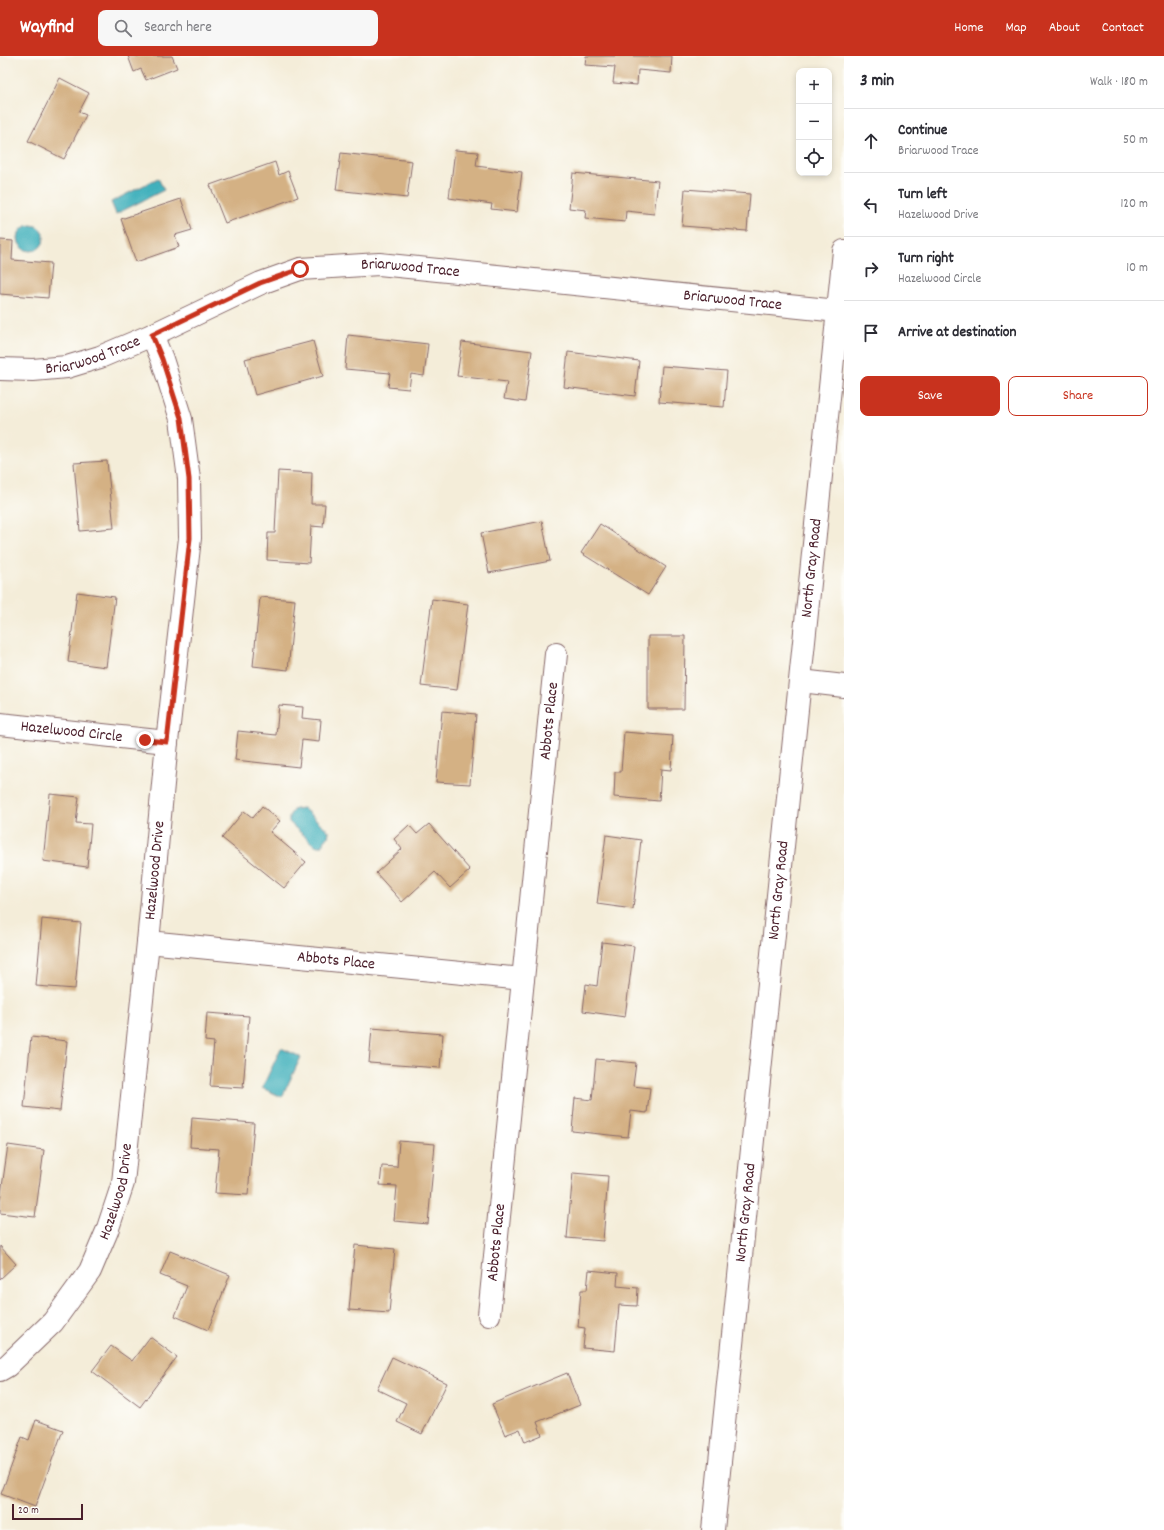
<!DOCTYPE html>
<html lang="en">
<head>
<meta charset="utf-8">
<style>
  :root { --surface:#fff; --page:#f7f7f7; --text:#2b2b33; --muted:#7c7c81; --line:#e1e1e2; --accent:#c8321e }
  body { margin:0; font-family:Dekko,sans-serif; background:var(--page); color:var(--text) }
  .controls { position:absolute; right:12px; top:12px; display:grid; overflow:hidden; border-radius:8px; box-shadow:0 2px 6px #0003 }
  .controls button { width:36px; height:36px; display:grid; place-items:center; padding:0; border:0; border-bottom:1px solid var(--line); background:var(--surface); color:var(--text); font:20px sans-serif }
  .scale { position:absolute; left:12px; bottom:10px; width:71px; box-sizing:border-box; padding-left:4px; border:2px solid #4a1f2b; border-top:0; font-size:11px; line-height:14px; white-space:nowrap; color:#4a1f2b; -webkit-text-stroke:3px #fdfcf7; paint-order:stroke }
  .stop { position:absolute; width:12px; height:12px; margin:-9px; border:3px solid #c8321e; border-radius:50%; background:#fff }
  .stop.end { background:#c8321e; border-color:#fff; box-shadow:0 1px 4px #0008 }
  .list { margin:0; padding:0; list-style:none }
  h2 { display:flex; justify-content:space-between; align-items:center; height:52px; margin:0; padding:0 16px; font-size:17px }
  h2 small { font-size:13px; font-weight:400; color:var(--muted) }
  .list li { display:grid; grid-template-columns:26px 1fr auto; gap:12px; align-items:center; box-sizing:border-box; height:64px; padding:0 16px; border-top:1px solid var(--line) }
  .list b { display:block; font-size:15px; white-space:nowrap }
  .list p { margin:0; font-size:13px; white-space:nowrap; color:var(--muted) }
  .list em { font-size:13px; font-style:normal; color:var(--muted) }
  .actions { display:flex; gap:8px; padding:12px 16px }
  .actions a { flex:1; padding:9px 0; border:1px solid var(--accent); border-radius:8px; text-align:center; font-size:14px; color:var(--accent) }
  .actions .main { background:var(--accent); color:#fff }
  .icon { flex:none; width:22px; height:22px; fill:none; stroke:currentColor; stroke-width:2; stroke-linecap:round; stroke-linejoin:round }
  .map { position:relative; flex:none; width:844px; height:1474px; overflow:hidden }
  header { display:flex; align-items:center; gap:24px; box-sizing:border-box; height:56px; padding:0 20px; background:var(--accent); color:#fff }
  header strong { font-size:19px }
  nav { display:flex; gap:22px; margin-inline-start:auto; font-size:14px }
  .search { width:280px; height:36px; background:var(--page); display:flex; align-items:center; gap:10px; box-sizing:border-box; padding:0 14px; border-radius:8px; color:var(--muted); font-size:15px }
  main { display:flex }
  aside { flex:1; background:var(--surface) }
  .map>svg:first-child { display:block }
</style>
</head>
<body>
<header>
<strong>Wayfind</strong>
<div class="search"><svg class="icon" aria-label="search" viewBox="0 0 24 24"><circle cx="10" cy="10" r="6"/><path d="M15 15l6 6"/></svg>Search here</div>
<nav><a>Home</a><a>Map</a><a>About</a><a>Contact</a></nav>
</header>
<main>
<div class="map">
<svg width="844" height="1474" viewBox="0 0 844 1474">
  <rect width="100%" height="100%" fill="#fdfcf7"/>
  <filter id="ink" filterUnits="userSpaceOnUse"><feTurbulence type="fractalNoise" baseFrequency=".025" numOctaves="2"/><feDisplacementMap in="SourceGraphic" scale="8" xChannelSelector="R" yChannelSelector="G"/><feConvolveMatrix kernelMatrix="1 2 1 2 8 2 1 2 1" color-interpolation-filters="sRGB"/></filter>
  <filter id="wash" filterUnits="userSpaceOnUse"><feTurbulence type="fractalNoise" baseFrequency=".012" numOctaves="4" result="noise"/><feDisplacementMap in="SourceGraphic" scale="16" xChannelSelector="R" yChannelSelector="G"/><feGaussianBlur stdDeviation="0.9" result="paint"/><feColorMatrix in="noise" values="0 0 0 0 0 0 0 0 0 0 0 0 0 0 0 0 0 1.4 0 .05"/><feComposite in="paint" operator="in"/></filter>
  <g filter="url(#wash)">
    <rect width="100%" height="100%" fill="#f4edd9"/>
    <!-- water -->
    <g fill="#41b0bc" stroke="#466874">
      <path d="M158,122L164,134L116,158L111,146Z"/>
      <circle cx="31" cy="182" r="13"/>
      <path d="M303,752L329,775L328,781L321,790H315L289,766V760L294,753Z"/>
      <path d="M281,992L301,1001L282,1041L262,1032Z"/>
    </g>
    <g id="blocks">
      <!-- building -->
      <g fill="#d4b184">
        <path d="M128,0H172L177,12L146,24L141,13L134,16Z"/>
        <path d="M586,0H672L671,17L638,14L637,29L613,27L615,11L585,9Z"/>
        <path d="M60,22L89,37L79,56L86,59L64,103L28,85Z"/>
        <path d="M455,94L478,96L476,110L522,116L517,156L491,153L492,148L449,142Z"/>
        <path d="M341,97L412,105L407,142L336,134Z"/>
        <path d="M275,106L279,119L288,115L298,141L225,167L210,129Z"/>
        <path d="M573,117L658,125L654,158L626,155L625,166L585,162L586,154L569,152Z"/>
        <path d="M685,133L750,138L747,175L682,170Z"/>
        <path d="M181,143L192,174L175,179L179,191L136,206L121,163Z"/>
        <path d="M0,184L13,185L12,204L51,207L48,242L0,238Z"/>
        <path d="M348,279L428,288L424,320L411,318L409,333L388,331L390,317L345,313Z"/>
        <path d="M313,285L323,320L255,339L245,303Z"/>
        <path d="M462,286L532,295L525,346L504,343L507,326L457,320Z"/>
        <path d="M568,296L639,305L635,340L564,331Z"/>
        <path d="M662,310L727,315L724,351L659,346Z"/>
        <path d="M107,405L114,472L80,475L74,407Z"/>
        <path d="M278,415L312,417L311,448H325L323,471L311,470L309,507L267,504L268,477H275Z"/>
        <path d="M542,465L550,505L489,517L481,477Z"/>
        <path d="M600,468L666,511L648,539L581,497Z"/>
        <path d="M77,536L115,541L106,611L68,606Z"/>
        <path d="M260,541L295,544L288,614L253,610Z"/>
        <path d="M432,543L468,548L457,634L421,630Z"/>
        <path d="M648,580H685L684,653H648Z"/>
        <path d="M279,649L303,651L302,662L321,664L319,686L302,684L299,711L235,704L238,675L276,679Z"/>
        <path d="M442,655L476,658L470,728L436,726Z"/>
        <path d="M624,676L673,680L671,714L661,713L659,745L614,741L615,716H621Z"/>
        <path d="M50,738L79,741L76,767L91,768L87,811L43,805Z"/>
        <path d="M262,750L280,765L270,776L306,806L284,832L222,782L244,755L253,762Z"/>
        <path d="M429,768L470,814L450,832L435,816L402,846L376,817L402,793L394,783L409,769L417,778Z"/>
        <path d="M606,779L641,784L633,853L597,848Z"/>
        <path d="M42,863L81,867L75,933L36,930Z"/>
        <path d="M602,886L634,890L625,961L583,955L586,928L597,930Z"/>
        <path d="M207,957L249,960L243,1032L210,1030L214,986L205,985Z"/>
        <path d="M372,972L443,978L440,1012L369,1007Z"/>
        <path d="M31,981L67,985L60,1055L24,1051Z"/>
        <path d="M596,1003L636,1007L633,1030L650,1032L647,1057L631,1055L628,1081L572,1075L575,1042L592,1044Z"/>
        <path d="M192,1062L254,1067L248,1139L215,1137L219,1093L190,1091Z"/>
        <path d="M399,1085L435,1088L428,1168L394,1165L397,1130L380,1129L382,1110L397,1111Z"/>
        <path d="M8,1089L44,1094L35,1161L0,1157V1145Z"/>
        <path d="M573,1117L608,1120L603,1185L567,1182Z"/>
        <path d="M355,1189L395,1193L389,1257L349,1254Z"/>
        <path d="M0,1190L16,1208L0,1223Z"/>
        <path d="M170,1195L230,1219L208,1274L175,1260L187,1230L160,1219Z"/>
        <path d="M589,1214L618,1217L617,1230L638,1232L637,1250L619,1249L615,1295L583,1292L585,1272L578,1271L581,1234H587Z"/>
        <path d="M150,1281L177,1301L140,1351L92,1315L111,1290L132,1305Z"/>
        <path d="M392,1301L447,1327L422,1378L397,1366L406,1347L377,1333Z"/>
        <path d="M567,1317L580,1349L537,1366L542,1379L525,1386L520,1373L505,1379L492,1348Z"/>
        <path d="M36,1364L63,1374L35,1451L1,1438L22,1381L29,1384Z"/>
      </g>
    </g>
  </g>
  <g filter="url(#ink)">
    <use href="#blocks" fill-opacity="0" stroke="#866768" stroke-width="1"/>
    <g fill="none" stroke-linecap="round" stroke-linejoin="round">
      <!-- street casing -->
      <g stroke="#866768" stroke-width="24">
        <g id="street">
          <path id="s1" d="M0,313L33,314L67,311L100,301L152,279L261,227L300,213L379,208L838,255"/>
          <path d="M801,625L844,630"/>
          <path id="s2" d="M0,668L167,686"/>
          <path id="s3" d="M148,886L523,923"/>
          <path id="s4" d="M489,1259L556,598"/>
          <path id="s5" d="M0,1314L7,1310L53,1266L90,1215L107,1175L123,1127L148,886L167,686L190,482L189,423L181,363L162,303L152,279"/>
        </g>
      </g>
      <!-- secondary casing -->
      <g stroke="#866768" stroke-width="24">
        <g id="secondary">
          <path id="s6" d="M713,1474L844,195"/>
        </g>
      </g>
      <!-- street -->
      <use href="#street" stroke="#fff" stroke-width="22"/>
      <!-- secondary -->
      <use href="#secondary" stroke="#fff" stroke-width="22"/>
    </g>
  </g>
  <g fill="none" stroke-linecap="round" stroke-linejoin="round" filter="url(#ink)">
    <!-- route -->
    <path stroke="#c8321e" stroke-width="5" d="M145,684L167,686L190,482L189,423L181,362L162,303L152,279L260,227L300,213"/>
  </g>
  <g text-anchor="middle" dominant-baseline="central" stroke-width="3" stroke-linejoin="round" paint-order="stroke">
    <!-- street labels -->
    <g font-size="16" fill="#4a1f2b" stroke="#fdfcf7">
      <text stroke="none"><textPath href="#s1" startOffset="431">Briarwood Trace</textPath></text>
      <text stroke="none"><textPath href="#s1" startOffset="755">Briarwood Trace</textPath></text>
      <text stroke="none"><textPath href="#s1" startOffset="95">Briarwood Trace</textPath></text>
      <text stroke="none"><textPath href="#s6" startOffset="967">North Gray Road</textPath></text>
      <text stroke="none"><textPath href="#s4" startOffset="597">Abbots Place</textPath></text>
      <text stroke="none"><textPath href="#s2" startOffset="72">Hazelwood Circle</textPath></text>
      <text stroke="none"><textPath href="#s5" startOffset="543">Hazelwood Drive</textPath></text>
      <text stroke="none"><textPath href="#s6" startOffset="643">North Gray Road</textPath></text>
      <text stroke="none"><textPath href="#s3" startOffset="189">Abbots Place</textPath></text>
      <text stroke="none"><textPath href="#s5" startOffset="219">Hazelwood Drive</textPath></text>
      <text stroke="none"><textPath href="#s6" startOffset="319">North Gray Road</textPath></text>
      <text stroke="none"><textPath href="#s4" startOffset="73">Abbots Place</textPath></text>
    </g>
  </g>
</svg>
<div class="controls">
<button>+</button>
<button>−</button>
<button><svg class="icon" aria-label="locate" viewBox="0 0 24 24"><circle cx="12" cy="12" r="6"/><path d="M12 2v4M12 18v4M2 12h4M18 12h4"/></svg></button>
</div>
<div class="scale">20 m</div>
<div class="stop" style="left:300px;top:213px"></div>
<div class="stop end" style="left:145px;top:684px"></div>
</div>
<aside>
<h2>3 min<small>Walk · 180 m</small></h2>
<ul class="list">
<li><svg class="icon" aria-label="ahead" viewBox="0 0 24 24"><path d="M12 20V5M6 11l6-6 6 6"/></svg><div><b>Continue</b><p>Briarwood Trace</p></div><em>50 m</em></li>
<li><svg class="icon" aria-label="left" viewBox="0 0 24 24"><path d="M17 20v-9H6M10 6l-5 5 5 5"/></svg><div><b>Turn left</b><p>Hazelwood Drive</p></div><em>120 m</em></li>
<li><svg class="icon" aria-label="right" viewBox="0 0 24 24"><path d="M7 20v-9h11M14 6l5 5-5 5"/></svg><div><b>Turn right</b><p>Hazelwood Circle</p></div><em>10 m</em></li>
<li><svg class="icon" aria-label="arrive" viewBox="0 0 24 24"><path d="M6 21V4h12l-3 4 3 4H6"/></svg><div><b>Arrive at destination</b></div></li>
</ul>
<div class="actions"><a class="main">Save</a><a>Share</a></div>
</aside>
</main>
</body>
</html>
